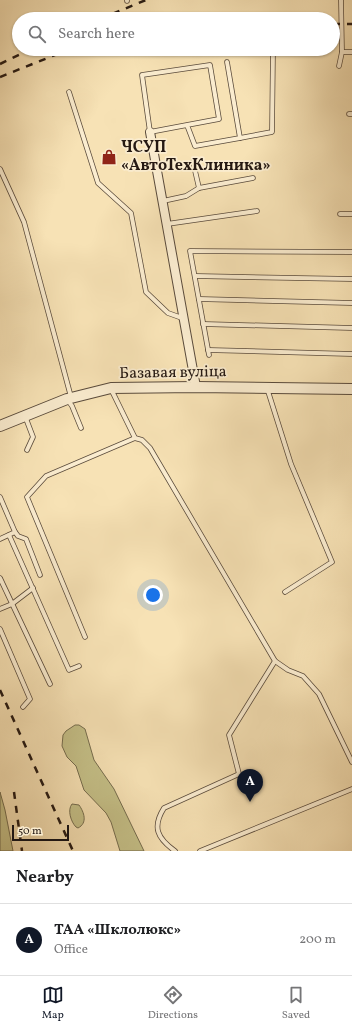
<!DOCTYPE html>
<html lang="en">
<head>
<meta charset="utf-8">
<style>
  :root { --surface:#fff; --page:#f6f6f6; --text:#202124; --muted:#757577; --line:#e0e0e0; --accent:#111827 }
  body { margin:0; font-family:Vollkorn,serif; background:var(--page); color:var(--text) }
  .scale { position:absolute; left:12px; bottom:10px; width:57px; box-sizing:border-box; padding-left:4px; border:2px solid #251913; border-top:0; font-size:11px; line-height:14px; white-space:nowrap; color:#251913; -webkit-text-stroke:3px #faeccf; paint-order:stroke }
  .you { position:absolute; left:153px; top:595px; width:14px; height:14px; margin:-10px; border:3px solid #fff; border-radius:50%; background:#1a73e8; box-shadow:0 0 0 6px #1a73e833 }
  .badge { display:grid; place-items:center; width:26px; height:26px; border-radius:50%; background:var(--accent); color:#fff; font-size:13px; font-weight:700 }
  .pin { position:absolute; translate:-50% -33px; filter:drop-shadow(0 1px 2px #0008) }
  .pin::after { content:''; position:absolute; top:21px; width:14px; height:12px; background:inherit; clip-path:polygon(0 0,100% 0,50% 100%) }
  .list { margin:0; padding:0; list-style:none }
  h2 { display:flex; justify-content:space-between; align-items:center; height:52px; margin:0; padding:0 16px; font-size:17px }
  h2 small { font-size:13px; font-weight:400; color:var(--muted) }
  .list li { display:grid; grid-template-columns:26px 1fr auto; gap:12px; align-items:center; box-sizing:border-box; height:72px; padding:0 16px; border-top:1px solid var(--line) }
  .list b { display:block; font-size:15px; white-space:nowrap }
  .list p { margin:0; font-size:13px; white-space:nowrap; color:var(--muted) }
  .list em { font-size:13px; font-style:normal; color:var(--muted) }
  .icon { flex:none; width:22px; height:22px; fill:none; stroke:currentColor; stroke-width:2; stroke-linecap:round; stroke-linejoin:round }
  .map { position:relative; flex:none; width:352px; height:851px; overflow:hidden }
  .search { position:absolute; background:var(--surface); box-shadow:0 1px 3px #0004; left:12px; right:12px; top:12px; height:44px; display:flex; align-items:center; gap:10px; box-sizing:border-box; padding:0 14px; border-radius:22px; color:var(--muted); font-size:15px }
  .sheet { height:124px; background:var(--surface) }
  nav { display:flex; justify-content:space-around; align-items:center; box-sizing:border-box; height:56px; border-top:1px solid var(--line); background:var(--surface); font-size:11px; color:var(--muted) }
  nav a { display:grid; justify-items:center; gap:2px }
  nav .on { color:var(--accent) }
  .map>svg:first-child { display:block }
</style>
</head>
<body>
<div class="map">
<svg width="352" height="851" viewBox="0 0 352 851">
  <rect width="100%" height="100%" fill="#f7e2b5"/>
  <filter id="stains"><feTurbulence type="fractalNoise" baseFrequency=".005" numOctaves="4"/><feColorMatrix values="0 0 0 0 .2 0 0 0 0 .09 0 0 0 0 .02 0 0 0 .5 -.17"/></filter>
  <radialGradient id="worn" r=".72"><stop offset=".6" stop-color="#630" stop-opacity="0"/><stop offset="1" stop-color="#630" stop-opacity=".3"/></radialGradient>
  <!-- green -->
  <g fill="#c5c088" stroke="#756c4e">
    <path d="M75,725H79L85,729L94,760L114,789L144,851H120L111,822L106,813L84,790L76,766L67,757L62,746L63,735L66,731Z"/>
    <path d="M0,792L5,810L13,851H0Z"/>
    <path d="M72,804L79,805C84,812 88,823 78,828L76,827C71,822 67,810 72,804Z"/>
  </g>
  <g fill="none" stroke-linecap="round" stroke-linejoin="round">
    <!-- service casing -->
    <g stroke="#5a4b3c" stroke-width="5.5">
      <g id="service">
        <path d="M127,1V0"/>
        <path d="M342,52H352"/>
        <path d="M339,66L342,52L341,0"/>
        <path d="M69,92L98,183L131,213L146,292L168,313L182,318"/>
        <path d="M349,114H352"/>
        <path d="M187,125L219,119L210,65L142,75L150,132L187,125L195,146L240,138L227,62"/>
        <path d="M240,138L272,132L273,49"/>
        <path d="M193,162L199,188"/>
        <path d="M0,169L24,222L71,397"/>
        <path d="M163,201L186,196L199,188L253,178"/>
        <path d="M340,214H352"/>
        <path d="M167,224L257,211"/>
        <path d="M195,276L352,279"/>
        <path d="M199,299L352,303"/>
        <path d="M203,324L352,328"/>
        <path d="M208,350L352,354"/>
        <path d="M209,355L190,251L352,252"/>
        <path d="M267,388L291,464L332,562L285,592"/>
        <path d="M111,389L135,438L142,440L150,448L275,661L288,670L303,676L319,694L352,762"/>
        <path d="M67,399L72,406L81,428"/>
        <path d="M25,416L33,437L27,450"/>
        <path d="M0,497L15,532L0,539"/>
        <path d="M15,532L18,536L26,539L40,575"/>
        <path d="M9,535L69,670L79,666"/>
        <path d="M0,578L50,684"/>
        <path d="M0,609L12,604L33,588"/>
        <path d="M0,629L30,699L23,707"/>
        <path d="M85,637L27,497L46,476L135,438"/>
        <path d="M175,851C157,838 152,827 164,808L239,774L229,735L275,661"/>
        <path d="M200,851L352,789"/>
      </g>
    </g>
    <!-- minor casing -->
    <g stroke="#5a4b3c" stroke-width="10">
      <path id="minor" d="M150,132L196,387"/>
    </g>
    <!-- tertiary casing -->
    <g stroke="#5a4b3c" stroke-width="12">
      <path id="tertiary" d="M0,426L67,399L111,388L196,387L352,389"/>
    </g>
    <!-- service -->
    <use href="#service" stroke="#faeccf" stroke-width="4"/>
    <!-- minor -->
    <use href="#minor" stroke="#faeccf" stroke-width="8"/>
    <!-- tertiary -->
    <use href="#tertiary" stroke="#faeccf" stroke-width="10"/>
    <!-- rail -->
    <g stroke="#251913" stroke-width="2.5" stroke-dasharray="7 7" stroke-linecap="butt">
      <path d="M100,19L146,0"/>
      <path d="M333,24H352"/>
      <path d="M0,64L31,49"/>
      <path d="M0,77L70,49"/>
      <path d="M0,690L73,851"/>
      <path d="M14,792L22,851"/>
    </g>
  </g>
  <!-- icons -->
  <defs>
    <g id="shop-bare" transform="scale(1.2)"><path d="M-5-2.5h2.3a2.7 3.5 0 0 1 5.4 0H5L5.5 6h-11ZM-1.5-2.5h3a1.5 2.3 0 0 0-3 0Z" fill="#8f2418" stroke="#faeccf" stroke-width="2.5" paint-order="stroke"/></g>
  </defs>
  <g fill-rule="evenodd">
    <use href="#shop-bare" x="109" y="157"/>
  </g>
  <g text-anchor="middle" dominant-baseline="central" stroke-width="3.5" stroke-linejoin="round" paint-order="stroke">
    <!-- poi labels -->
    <g font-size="16" font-weight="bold" fill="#251913" stroke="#faeccf" text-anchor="start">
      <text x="121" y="148">ЧСУП<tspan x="121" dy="18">«АвтоТехКлиника»</tspan></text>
    </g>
    <!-- street labels -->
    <g font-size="16" fill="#251913" stroke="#faeccf">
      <text transform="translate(173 373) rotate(-1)">Базавая вуліца</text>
    </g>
  </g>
  <rect width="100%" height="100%" filter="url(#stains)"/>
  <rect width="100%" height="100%" fill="url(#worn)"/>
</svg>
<div class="scale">50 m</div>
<div class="you"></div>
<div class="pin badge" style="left:250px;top:802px">A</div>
<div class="search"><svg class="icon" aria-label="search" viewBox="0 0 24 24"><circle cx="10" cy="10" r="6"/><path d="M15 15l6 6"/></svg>Search here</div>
</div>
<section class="sheet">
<h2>Nearby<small></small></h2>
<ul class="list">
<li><span class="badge">A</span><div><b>ТАА «Шклолюкс»</b><p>Office</p></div><em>200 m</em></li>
</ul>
</section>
<nav>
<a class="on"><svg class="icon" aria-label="map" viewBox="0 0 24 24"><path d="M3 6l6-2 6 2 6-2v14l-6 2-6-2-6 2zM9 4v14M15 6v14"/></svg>Map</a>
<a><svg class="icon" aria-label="directions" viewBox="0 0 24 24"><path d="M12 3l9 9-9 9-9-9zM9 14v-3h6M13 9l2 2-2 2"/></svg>Directions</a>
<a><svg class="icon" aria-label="saved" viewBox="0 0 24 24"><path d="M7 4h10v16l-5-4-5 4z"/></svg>Saved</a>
</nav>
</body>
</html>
